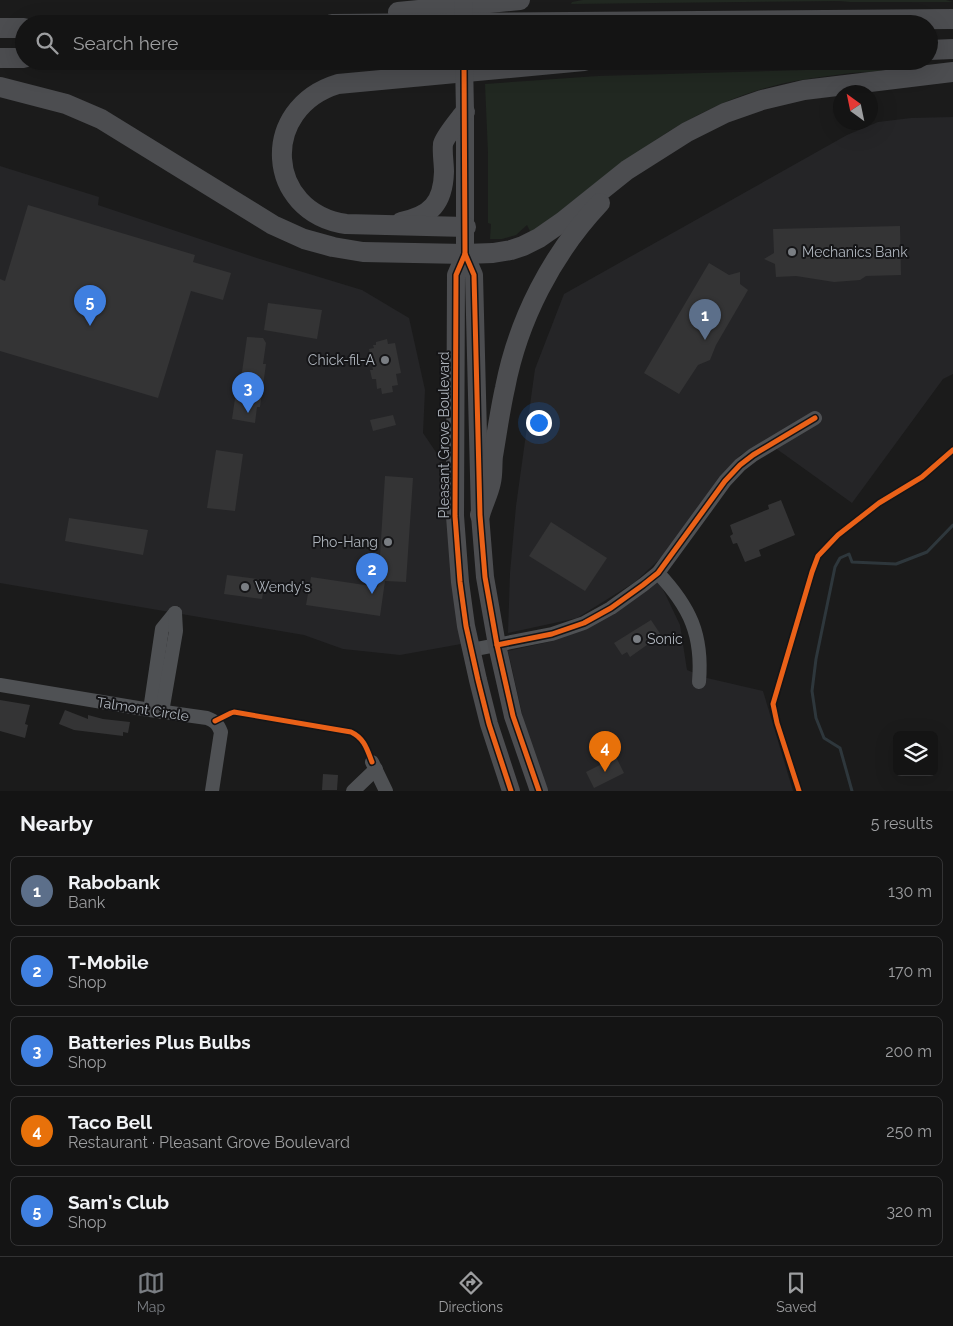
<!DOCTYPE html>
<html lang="en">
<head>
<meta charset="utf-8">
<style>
  :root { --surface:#141414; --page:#212122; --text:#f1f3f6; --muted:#9d9ea0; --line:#333334; --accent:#7a7e83 }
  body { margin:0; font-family:Raleway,sans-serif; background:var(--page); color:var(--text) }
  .controls { position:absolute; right:15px; bottom:15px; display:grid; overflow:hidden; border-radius:8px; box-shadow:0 5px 20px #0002 }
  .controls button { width:45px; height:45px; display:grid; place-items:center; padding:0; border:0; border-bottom:1px solid var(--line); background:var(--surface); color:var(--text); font:25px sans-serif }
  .compass { position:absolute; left:833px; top:85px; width:45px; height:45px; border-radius:50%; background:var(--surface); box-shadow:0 5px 20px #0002; rotate:327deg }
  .you { position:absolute; left:538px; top:422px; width:18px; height:18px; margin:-12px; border:4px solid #fff; border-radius:50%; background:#1a73e8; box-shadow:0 0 0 8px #1a73e833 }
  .badge { display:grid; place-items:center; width:32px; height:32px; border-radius:50%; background:var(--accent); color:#fff; font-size:16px; font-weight:700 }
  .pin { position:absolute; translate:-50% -41px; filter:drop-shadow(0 1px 2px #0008) }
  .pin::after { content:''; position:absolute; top:26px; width:18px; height:15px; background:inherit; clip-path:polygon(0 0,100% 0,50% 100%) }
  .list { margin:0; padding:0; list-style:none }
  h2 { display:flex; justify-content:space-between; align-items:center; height:65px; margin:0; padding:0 20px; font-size:21px }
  h2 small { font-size:16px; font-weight:400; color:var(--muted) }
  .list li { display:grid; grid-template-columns:32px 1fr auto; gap:15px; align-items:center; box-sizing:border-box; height:70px; margin:0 10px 10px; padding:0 10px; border:1px solid var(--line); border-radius:8px }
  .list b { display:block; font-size:19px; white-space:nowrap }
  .list p { margin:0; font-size:16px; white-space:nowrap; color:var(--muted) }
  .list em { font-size:16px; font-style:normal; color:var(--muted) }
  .icon { flex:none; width:28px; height:28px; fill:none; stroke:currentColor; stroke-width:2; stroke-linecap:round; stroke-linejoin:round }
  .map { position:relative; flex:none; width:953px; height:791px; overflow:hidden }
  .search { position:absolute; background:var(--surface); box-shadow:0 5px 20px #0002; left:15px; right:15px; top:15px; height:55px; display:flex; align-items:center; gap:12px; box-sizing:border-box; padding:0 18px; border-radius:28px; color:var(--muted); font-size:19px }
  .sheet { height:465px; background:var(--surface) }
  nav { display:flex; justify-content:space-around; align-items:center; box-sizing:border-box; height:70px; border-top:1px solid var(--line); background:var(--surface); font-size:14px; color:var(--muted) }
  nav a { display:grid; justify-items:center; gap:2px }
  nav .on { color:var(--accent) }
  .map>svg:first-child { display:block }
</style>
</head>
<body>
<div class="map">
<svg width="953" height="791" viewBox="0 0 953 791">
  <rect width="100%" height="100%" fill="#1b1b1b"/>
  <!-- built -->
  <g fill="#252527">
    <path d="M953,117V374L943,379L852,503L767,442L740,455L665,554L635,582L577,618L508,633L510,573L516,506L535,369L564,294L847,135L878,122L911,118Z"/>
    <path d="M0,166L99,197L98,205L260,259L362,290L409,318L425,390L423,433L444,464L461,644L400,655L343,649L304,635L0,583Z"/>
    <path d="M659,581L680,625L687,670L707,678L763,691L793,791H547L525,727L508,651L553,641Z"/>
  </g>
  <!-- green -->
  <g fill="#212821">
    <path d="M583,0H946L953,2H850L839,1L571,4L572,2Z"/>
    <path d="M878,68L885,69C875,73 862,72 851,73C821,77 791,80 762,89C672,115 602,180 529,235L530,231L527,225L516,235L502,239H490L491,224L488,223V153L485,84L598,76Z"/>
  </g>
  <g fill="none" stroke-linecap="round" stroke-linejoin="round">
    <!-- stream -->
    <path stroke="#2e373c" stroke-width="3" d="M852,791L840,748L824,738L816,718L812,691L816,659L835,567L840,558L849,554L852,562L896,564L927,552L953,525"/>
  </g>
  <!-- building -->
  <g fill="#343435">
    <path d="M28,205L195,255L193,262L231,273L223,300L191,291L158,398L0,351V279L5,281Z"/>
    <path d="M900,226L901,275L866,276L860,280L834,282L796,276L776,277L775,264L764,259L774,253L773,229Z"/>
    <path d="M709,263L729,275L740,272V284L748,290L716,345L710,360L698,365L679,394L644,373Z"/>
    <path d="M268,303L322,310L317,339L264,330Z"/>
    <path d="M247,337L263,338L266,343L263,364H266L260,407H257L255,423L232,419L238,378L241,379Z"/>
    <path d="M387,339L388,344L395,343L401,373L396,374L398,385L392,386L393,392L382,394L381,388L377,389L376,379H372L370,370H373L369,349L374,348L373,345H376V342Z"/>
    <path d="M393,415L396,425L373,431L370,420Z"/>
    <path d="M216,450L243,454L235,511L207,508Z"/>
    <path d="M385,476L413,478L406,582L385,581L380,616L306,605L311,577L378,587Z"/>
    <path d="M781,500L795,535L759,550L761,556L745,562L737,543L733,544L730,536L733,534L730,525L769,509L768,505Z"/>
    <path d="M69,518L148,530L143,555L65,541Z"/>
    <path d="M551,522L607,558L585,591L529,556Z"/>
    <path d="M227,575L265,580L262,599L224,594Z"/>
    <path d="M651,620L661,635L630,657L627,652L622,655L614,643Z"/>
    <path d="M0,700L30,705L25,724L28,725L25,738L0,731Z"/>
    <path d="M65,710L88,719V715L103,719L130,722L128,733L123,732V736L74,730L59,724Z"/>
    <path d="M616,757L624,773L594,788L586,772Z"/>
    <path d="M323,774L338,775L337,790H322Z"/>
  </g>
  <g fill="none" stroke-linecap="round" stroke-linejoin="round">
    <!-- minor -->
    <g stroke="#4f5154" stroke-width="14">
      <path d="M658,573C690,607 703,635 699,682"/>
      <path d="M471,650L552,634L584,623L611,608L643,585L658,573L725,481L740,465L753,455L815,418"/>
      <path d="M0,685L150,710L207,718C215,721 218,724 221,732L212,791"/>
      <path d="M150,710L162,629L175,613"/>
      <path d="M162,712L176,631L175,613"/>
      <path d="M372,762L386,791"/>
      <path d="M353,791L376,769"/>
    </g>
    <!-- major -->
    <g stroke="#4c4d50" stroke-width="18">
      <path d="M465,112V254L456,275L455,516L460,582L466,626L478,680L489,724L511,791"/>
      <path d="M465,254L474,275L480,515L485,577L497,645L513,716L539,791"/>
    </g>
    <!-- highway -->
    <g stroke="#4c4d50" stroke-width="20">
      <path d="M398,12L520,0"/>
      <path d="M332,24L953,19"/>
      <path d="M0,28H24"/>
      <path d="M929,50L953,49"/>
      <path d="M0,58H24"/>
      <path d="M0,87L66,104L101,119L273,225L304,239L333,247L363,252L465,254L493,253L511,250L523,246L539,238L562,222L627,170L687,132L725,113L762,100L804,90L953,72"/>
      <path d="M401,222C431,216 443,203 444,172C444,163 442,153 443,144C445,136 459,120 465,112"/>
      <path d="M466,227L346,224C265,212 259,108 338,84L584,61"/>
      <path d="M480,515C483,504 489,493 491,482C493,474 492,464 493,456C497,433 500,410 505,388C518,320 552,254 600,203"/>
    </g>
    <!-- major-bridge -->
    <g stroke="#4c4d50" stroke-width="18">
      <path d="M463,0L464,24"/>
      <path d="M464,61L465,112"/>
    </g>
    <!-- cycleway casing -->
    <g stroke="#151517" stroke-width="8">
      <g id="cycleway">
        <path d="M464,61L465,254L456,275L455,516L460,582L466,626L478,680L489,724L511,791"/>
        <path d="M465,254L474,275L480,515L485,577L497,645L513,716L539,791"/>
        <path d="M497,645L552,634L584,623L611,608L643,585L658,573L725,481L740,465L753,455L815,418"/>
        <path d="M215,721L231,713L234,712L351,732C364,738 367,749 372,762"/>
        <path d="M799,791L777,723L773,704L812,572L818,556L838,535L879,503L922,477L953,450"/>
      </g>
    </g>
    <!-- cycleway -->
    <use href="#cycleway" stroke="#ea6118" stroke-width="5"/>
  </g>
  <!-- markers -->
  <g fill="#7a7e83" stroke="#151517" stroke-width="2">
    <circle cx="792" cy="252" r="5"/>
    <circle cx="385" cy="360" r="5"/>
    <circle cx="388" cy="542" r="5"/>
    <circle cx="245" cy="587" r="5"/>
    <circle cx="637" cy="639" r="5"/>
  </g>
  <g text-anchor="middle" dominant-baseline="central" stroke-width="4" stroke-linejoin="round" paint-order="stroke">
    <!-- poi labels -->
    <g font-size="14" fill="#adb3bb" stroke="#151517" text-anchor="start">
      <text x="802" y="252">Mechanics Bank</text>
      <text x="375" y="360" text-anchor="end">Chick-fil-A</text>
      <text x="378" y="542" text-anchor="end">Pho-Hang</text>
      <text x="255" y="587">Wendy's</text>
      <text x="647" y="639">Sonic</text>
    </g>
    <!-- street labels -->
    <g font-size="14" fill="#adb3bb" stroke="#151517">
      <text transform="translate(444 435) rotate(-90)">Pleasant Grove Boulevard</text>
      <text transform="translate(143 709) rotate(9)">Talmont Circle</text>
    </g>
  </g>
</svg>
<div class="controls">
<button><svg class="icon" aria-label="layers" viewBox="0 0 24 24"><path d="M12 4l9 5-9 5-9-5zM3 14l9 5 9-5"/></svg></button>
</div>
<svg class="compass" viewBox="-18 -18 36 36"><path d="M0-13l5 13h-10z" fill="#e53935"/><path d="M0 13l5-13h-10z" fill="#9d9ea0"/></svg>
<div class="you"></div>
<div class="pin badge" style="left:705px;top:340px;background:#5c6f8a">1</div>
<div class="pin badge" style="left:372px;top:594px;background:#3f7fe0">2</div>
<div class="pin badge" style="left:248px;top:413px;background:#3f7fe0">3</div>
<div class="pin badge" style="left:605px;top:772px;background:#e8710a">4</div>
<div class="pin badge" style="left:90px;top:326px;background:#3f7fe0">5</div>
<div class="search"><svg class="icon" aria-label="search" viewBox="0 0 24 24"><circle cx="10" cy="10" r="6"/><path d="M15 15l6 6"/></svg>Search here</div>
</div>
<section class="sheet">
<h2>Nearby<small>5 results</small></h2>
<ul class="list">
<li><span class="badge" style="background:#5c6f8a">1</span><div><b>Rabobank</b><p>Bank</p></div><em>130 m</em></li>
<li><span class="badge" style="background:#3f7fe0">2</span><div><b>T-Mobile</b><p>Shop</p></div><em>170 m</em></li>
<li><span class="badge" style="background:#3f7fe0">3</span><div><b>Batteries Plus Bulbs</b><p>Shop</p></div><em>200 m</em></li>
<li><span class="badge" style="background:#e8710a">4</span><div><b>Taco Bell</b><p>Restaurant · Pleasant Grove Boulevard</p></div><em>250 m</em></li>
<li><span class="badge" style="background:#3f7fe0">5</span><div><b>Sam's Club</b><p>Shop</p></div><em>320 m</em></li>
</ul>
</section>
<nav>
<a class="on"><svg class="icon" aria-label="map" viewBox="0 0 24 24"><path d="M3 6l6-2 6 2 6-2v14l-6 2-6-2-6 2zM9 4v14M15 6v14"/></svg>Map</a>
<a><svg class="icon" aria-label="directions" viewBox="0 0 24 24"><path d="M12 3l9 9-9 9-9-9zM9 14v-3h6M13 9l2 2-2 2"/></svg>Directions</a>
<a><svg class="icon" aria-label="saved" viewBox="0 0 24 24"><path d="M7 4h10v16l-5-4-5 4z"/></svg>Saved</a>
</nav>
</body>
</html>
